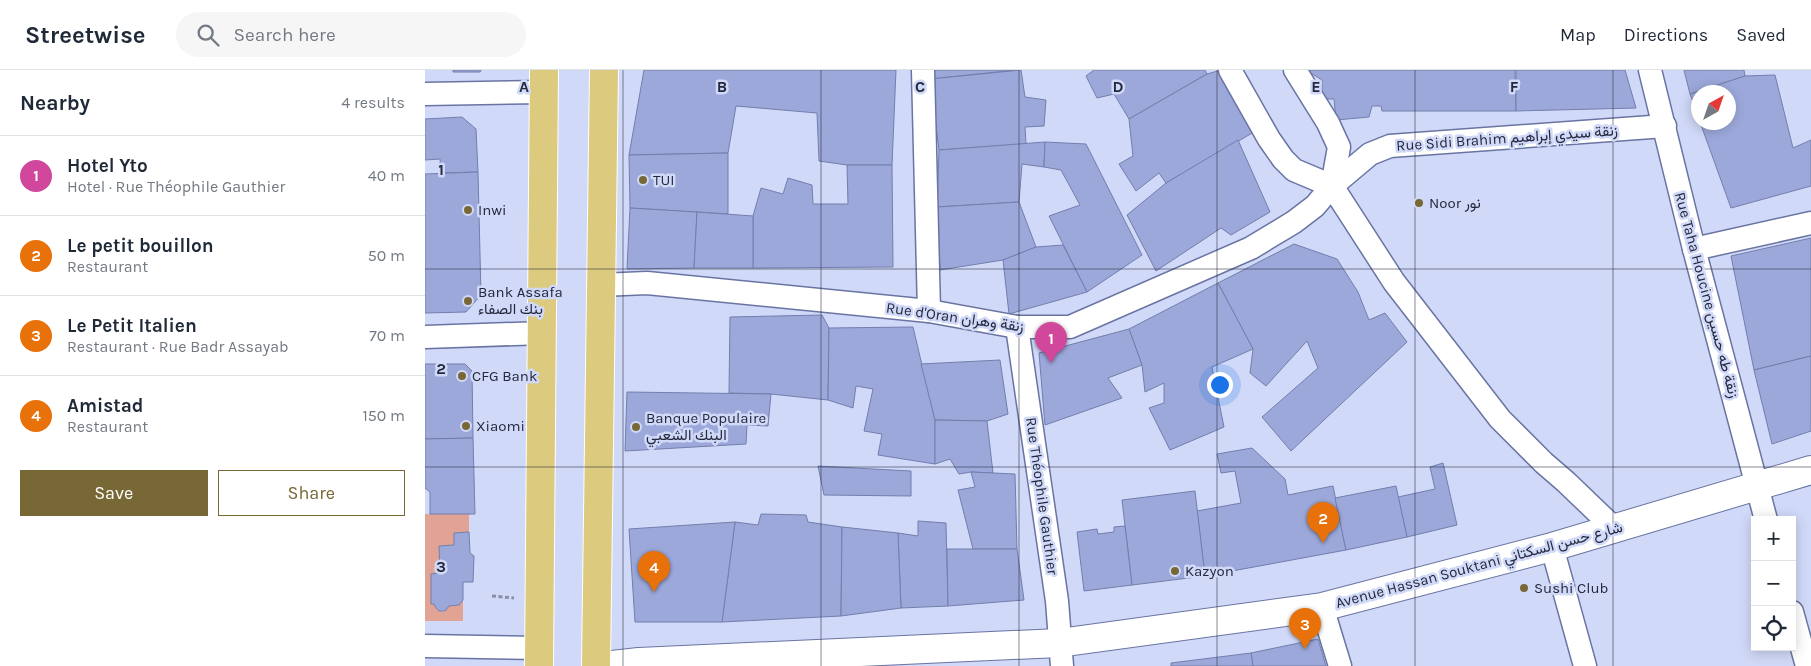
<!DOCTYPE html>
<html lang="en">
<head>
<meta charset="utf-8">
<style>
  :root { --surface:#fff; --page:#f6f6f7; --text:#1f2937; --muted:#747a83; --line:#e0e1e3; --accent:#776836 }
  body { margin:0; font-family:Karla,Vazirmatn,sans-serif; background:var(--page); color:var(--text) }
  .controls { position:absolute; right:15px; bottom:15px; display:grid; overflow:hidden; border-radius:0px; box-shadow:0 2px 12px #0003 }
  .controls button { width:45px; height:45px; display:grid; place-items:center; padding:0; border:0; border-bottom:1px solid var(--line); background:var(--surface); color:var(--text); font:25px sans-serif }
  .compass { position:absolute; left:1266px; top:15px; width:45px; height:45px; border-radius:50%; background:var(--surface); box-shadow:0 2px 12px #0003; rotate:40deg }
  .you { position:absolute; left:794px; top:314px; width:18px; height:18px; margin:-12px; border:4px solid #fff; border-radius:50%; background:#1a73e8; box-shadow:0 0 0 8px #1a73e833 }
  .badge { display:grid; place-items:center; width:32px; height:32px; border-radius:50%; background:var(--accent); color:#fff; font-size:16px; font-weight:700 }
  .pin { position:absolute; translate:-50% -41px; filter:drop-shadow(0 1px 2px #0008) }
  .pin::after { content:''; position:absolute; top:26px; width:18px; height:15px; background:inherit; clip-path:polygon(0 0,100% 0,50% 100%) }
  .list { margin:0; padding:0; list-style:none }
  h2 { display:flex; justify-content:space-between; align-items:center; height:65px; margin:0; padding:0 20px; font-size:21px }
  h2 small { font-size:16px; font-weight:400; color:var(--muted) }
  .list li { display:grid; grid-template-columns:32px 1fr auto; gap:15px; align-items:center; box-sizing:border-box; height:80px; padding:0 20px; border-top:1px solid var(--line) }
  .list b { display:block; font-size:19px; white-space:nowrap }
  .list p { margin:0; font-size:16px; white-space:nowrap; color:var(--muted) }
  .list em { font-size:16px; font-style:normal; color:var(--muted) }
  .actions { display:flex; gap:10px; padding:15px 20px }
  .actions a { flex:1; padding:11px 0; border:1px solid var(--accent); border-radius:0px; text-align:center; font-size:18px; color:var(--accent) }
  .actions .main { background:var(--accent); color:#fff }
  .icon { flex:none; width:28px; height:28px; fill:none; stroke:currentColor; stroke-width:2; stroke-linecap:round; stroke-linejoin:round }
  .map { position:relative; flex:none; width:1386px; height:596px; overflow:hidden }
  header { display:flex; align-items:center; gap:30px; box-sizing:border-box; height:70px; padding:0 25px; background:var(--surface); border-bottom:1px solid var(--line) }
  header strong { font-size:24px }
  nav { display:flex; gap:28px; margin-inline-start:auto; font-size:18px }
  .search { width:350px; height:45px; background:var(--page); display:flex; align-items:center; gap:12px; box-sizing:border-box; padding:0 18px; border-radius:28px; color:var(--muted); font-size:19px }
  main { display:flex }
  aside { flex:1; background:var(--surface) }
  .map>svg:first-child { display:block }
</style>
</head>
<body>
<header>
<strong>Streetwise</strong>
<div class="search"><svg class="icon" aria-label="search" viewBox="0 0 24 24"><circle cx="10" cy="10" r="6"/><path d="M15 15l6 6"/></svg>Search here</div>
<nav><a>Map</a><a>Directions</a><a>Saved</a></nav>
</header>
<main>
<aside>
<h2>Nearby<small>4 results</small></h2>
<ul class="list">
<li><span class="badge" style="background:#d1479c">1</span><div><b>Hotel Yto</b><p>Hotel · Rue Théophile Gauthier</p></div><em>40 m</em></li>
<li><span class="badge" style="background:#e8710a">2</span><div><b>Le petit bouillon</b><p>Restaurant</p></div><em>50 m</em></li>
<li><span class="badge" style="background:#e8710a">3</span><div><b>Le Petit Italien</b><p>Restaurant · Rue Badr Assayab</p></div><em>70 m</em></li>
<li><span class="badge" style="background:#e8710a">4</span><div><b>Amistad</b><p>Restaurant</p></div><em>150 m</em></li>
</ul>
<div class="actions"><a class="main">Save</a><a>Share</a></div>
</aside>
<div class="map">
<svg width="1386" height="596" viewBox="0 0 1386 596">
  <rect width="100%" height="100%" fill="#d1d9f8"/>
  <!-- green -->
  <path fill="#e1a394" d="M0,444H44V462L29,463V475L14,476L15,503L6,504L7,534H9L12,540L18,542L24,536L34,535L38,530V551H0Z"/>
  <!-- building -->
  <g fill="#9ca8da" stroke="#727eac">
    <path d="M28,0H56L55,2H28Z"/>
    <path d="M219,0H471L467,95H422L394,91L392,43L311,36L303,83L204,85Z"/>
    <path d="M506,0H591L505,9Z"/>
    <path d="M596,0L600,27L621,30L619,56L600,57L601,74L514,80L505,9Z"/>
    <path d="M669,0H780L782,4L704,49L689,24L672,28L661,6Z"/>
    <path d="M796,0L829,62L741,113L734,103L711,121L694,94L708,86L704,49L782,4Z"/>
    <path d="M1090,0L1091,41H957L956,36H947L944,47L911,50L909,29H897V10L881,0Z"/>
    <path d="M1091,0H1200L1211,38L1091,41Z"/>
    <path d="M1259,0H1319L1320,6L1265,24Z"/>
    <path d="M1350,5L1368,78L1386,70V116L1306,138L1275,52H1304V22H1274V47L1265,24L1320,6Z"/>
    <path d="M37,47L51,59L53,102L16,103L15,89L0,90V49Z"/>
    <path d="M813,70L845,142L806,165L796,158L731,201L702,145L741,113Z"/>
    <path d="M620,72L619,97L597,94L594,132L512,137L514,80Z"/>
    <path d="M620,72L661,74L717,185L662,222L624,146L655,135L636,100L619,97Z"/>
    <path d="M303,83V144L205,138L204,85Z"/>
    <path d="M422,95H467L468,197L328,198V146L336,118L358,124L363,108L387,115L388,134H423Z"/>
    <path d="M53,102L56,225L41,242L0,243V104Z"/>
    <path d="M594,132L611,177L578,190L515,200L512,137Z"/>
    <path d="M205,138L272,142L269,198L202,199Z"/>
    <path d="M272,142L328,146V198H269Z"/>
    <path d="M1386,168V286L1329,300L1306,186Z"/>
    <path d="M869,174L912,189L933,222L944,250L960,243L982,272L866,381L837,347L893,298L882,271L841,316L825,303L828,279L793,213Z"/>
    <path d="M638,175L662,222L584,244L578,190L611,177Z"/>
    <path d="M793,213L828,279L787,297L799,357L745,380L724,338L739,333V313L720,322L717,295L704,259Z"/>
    <path d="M397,245L404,258L403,330L346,324L304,323L305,247Z"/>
    <path d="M488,257L510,350V394L453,385L457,364L439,361L448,319L431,316L428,338L403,330L404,258Z"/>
    <path d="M704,259L717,295L683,308L697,328L620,355L614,283Z"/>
    <path d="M1386,286V361L1347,374L1329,300Z"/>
    <path d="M575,290L583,344L562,351L510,350L496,294Z"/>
    <path d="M0,294H40L47,301L48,368L0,369Z"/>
    <path d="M202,322L346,324L343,356L322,355L321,374L200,381Z"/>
    <path d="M510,350L562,351L568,403L546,402L534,404L525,389L510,394Z"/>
    <path d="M48,368L50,444H5V422L0,418V369Z"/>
    <path d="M827,378L860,409L863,425L908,416L921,480L780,506L772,441L816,433L810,401L796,403L792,384Z"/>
    <path d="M1018,393L1032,455L982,467L973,427L1010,419L1005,397Z"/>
    <path d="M393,396L486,401V426L399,425Z"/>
    <path d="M546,402L590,404L592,479H548L533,420L550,417Z"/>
    <path d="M971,416L982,467L921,480L910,428Z"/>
    <path d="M770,421L780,506L707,515L697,430Z"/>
    <path d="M336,444L381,445L383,452L417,457L416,546L297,552L310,452L333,455Z"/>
    <path d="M493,451L521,453L523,536L476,538L473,463L493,466Z"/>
    <path d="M310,452L297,552H210L204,459Z"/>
    <path d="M700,456L707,515L659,521L652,462L672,459L673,464L689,462V457Z"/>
    <path d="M417,457L473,463L476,538L416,546Z"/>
    <path d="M44,462L45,483L49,486L48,512H38V530L34,535L24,536L20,541H14L11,538L9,534H6V504L15,503L14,476L29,475V463Z"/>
    <path d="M522,479H592L599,530L523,536Z"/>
    <path d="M893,569L901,596H828L826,583Z"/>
    <path d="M826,583L828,596H746V593Z"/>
  </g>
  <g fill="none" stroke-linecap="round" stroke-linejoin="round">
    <!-- minor casing -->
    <g stroke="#6974a2" stroke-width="25">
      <g id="minor">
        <path d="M498,0L504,241"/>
        <path d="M805,0L844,69L858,89L869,100L907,116L969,212L1075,349L1119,393L1141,412L1190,459"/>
        <path d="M870,0L903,53L914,77L907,116"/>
        <path d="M1225,0L1269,179L1341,450"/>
        <path d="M0,24L119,22"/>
        <path d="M1269,179L1386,153"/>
        <path d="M176,215L222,213L504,241L592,257H645L826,178L869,152L890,136L907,116L945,84L965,76L1240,56"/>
        <path d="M592,257L632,531L637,596"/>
        <path d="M0,267L118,263"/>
        <path d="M1127,477L1160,596"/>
        <path d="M897,537L915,596"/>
        <path d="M1367,542L1382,596"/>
        <path d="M0,576L115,578"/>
      </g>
    </g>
    <!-- tertiary casing -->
    <g stroke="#6974a2" stroke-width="30">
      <path id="tertiary" d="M178,596L214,592L634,573L897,537L1127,477L1386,400"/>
    </g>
    <!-- primary casing -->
    <g stroke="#fff" stroke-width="30">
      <g id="primary">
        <path d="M114,596L119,0"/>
        <path d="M171,596L179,0"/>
      </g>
    </g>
    <!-- path -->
    <path stroke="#898fa9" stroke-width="3" stroke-dasharray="4 2.5" stroke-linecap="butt" d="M67,526L89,528"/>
    <!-- minor -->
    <use href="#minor" stroke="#fff" stroke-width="22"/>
    <!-- tertiary -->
    <use href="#tertiary" stroke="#fff" stroke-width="28"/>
    <!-- primary -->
    <use href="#primary" stroke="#dcca7f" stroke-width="28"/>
  </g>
  <!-- grid -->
  <path fill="none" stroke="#24283c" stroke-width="1" stroke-opacity="0.55" d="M198,0V596M396,0V596M594,0V596M792,0V596M990,0V596M1188,0V596M0,199H1386M0,397H1386"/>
  <!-- markers -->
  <g fill="#776836" stroke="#d1d9f8" stroke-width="2">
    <circle cx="218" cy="110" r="5"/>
    <circle cx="994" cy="133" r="5"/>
    <circle cx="43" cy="140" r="5"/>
    <circle cx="43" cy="231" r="5"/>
    <circle cx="37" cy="306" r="5"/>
    <circle cx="41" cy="356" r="5"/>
    <circle cx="211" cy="357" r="5"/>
    <circle cx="750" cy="501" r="5"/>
    <circle cx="1099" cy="518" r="5"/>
  </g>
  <g text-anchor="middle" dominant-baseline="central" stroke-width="5" stroke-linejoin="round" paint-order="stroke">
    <!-- street labels -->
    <g font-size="15" fill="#24283c" stroke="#d1d9f8">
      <text transform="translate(1082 68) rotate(-4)">Rue Sidi Brahim زنقة سيدي إبراهيم</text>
      <text transform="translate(1282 225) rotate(75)">Rue Taha Houcine زنقة طه حسين</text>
      <text transform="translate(530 247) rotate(8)">Rue d'Oran زنقة وهران</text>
      <text transform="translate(617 426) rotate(82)">Rue Théophile Gauthier</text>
      <text transform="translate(1054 495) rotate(-15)">Avenue Hassan Souktani شارع حسن السكتاني</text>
    </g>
    <!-- poi labels -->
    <g font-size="15" fill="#24283c" stroke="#d1d9f8" text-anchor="start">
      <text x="228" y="110">TUI</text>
      <text x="1004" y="133">Noor نور</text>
      <text x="53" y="140">Inwi</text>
      <text x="53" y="222">Bank Assafa<tspan x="53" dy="17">بنك الصفاء</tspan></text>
      <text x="47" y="306">CFG Bank</text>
      <text x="221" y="348">Banque Populaire<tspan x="221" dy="17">البنك الشعبي</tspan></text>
      <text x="51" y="356">Xiaomi</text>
      <text x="760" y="501">Kazyon</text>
      <text x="1109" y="518">Sushi Club</text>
    </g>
  </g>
  <g font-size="16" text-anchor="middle" font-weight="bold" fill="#24283c" stroke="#d1d9f8" stroke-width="5" stroke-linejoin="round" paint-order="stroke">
    <text x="99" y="22">A</text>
    <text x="297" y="22">B</text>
    <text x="495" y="22">C</text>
    <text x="693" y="22">D</text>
    <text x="891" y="22">E</text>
    <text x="1089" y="22">F</text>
    <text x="16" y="105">1</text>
    <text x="16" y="304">2</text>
    <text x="16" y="502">3</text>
  </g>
</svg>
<div class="controls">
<button>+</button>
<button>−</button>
<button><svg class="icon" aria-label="locate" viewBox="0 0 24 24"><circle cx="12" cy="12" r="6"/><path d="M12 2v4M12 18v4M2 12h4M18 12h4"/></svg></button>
</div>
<svg class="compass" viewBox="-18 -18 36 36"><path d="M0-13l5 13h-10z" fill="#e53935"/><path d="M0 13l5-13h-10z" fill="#747a83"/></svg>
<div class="you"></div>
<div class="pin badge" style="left:626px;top:293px;background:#d1479c">1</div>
<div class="pin badge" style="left:898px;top:473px;background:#e8710a">2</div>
<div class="pin badge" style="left:880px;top:579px;background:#e8710a">3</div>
<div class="pin badge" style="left:229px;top:522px;background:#e8710a">4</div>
</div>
</main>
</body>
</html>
